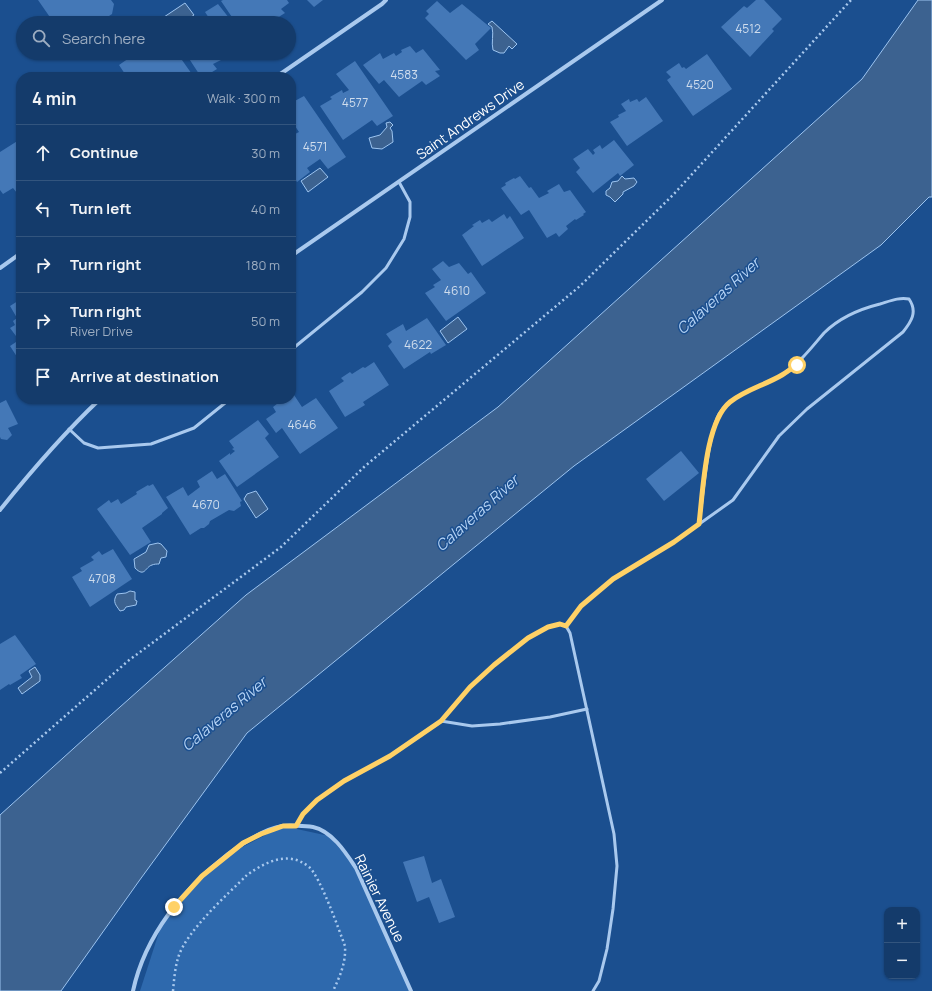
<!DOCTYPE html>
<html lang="en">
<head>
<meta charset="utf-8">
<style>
  :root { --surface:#143b6b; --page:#214673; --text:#f1f3f6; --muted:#9dadc1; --line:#33557e }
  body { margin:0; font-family:Manrope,sans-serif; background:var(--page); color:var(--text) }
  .controls { position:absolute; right:12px; bottom:12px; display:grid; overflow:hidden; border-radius:8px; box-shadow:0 1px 3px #0004 }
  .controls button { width:36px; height:36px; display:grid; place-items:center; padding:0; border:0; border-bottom:1px solid var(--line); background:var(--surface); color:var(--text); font:20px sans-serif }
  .stop { position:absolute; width:12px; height:12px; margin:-9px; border:3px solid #ffd166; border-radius:50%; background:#fff }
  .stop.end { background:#ffd166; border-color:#fff; box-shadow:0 1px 4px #0008 }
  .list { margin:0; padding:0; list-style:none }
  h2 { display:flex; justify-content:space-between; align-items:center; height:52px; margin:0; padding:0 16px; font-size:17px }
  h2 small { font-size:13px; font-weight:400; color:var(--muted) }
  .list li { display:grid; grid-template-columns:26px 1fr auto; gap:12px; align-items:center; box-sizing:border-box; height:56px; padding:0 16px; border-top:1px solid var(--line) }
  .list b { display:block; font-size:15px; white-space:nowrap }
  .list p { margin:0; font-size:13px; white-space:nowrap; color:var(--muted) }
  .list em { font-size:13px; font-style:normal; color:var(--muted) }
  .icon { flex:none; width:22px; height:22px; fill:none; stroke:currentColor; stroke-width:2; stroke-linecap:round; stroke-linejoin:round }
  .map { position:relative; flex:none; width:932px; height:991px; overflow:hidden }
  .search { position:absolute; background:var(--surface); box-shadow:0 1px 3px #0004; left:16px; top:16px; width:280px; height:44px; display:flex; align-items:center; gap:10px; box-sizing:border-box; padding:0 14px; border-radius:22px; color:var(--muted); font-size:15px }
  .panel { position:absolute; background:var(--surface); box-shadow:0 1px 3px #0004; left:16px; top:72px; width:280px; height:332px; border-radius:16px }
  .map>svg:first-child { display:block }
</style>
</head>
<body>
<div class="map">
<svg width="932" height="991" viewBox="0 0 932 991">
  <rect width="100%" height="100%" fill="#1b4f8f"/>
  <!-- green -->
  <path fill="#2e69ad" d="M283,826L329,836L356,868L411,991H140L162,923L223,857Z"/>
  <!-- water -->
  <g fill="#3c6290" stroke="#9cc4f0">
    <path d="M918,0H932V197H929L881,245L574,466L247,733L139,881L61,991H0V815L84,739L246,595L498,407L862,79Z"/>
    <path d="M185,3L194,15L182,23H168L164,17Z"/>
    <path d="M492,21L517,44L512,49L509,46L504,53H500L493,50C491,42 494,35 492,27L488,24Z"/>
    <path d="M390,122L393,125L390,128L392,131L393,142L382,149L372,148L369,138L380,135L387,127L386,123Z"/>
    <path d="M320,168L328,177L308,192L301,181Z"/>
    <path d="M622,176L625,179L634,178L637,182L634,186L623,192V194L615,202L610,197L606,195V191L610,188L612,182L618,181Z"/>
    <path d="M458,317L467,329L448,343L440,331Z"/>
    <path d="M256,491L268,509L256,518L244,499L247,494Z"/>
    <path d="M158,543L161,544L167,551L166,557L161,558L159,564C157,564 154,564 152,565C145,567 145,578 135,568L134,559L146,552L149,545Z"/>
    <path d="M130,591L135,592V600L137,601L136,605L126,607L124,610L120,611C116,605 112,602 117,594L126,593Z"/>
    <path d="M35,667L40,675V681L22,694L18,688L32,677L29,671Z"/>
  </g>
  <!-- building -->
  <g fill="#4478b7">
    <path d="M38,0H111L114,4L112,14L106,18L98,17L94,20L98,23H54Z"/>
    <path d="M223,0H287L289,3L281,9L285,13L269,23H236L221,1Z"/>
    <path d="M307,0H323L314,7Z"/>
    <path d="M756,0H764L782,19L772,29L774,31L750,57L721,27L744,6L747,8Z"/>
    <path d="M437,1L450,13L462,4L491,28L475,44L479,50L466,60L425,18L429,14L426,11Z"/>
    <path d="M218,4L233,23H201L209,18L205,12Z"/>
    <path d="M410,46L416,53L423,49L440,70L435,71L440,76L426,85L422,81L399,97L384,80L379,84L363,65L380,53L383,59L394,53L396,56L402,52L401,50Z"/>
    <path d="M143,53H177L194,77H127L119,65L132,56L134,59Z"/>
    <path d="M192,53H222L225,58L213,64L217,69L204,77H201L188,57Z"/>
    <path d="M707,54L732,89L693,116L667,80L671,77L666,72L679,63L682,68L684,67L686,69Z"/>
    <path d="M355,61L393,116L377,126L372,120L343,140L320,106L332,99L330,97L342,90L343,93L349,90L336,74Z"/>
    <path d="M304,96L346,157L328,169L320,159L307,168L310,172L297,182L291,173V136L299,132L291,120V103Z"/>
    <path d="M646,97L663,121L627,146L610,122L619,117L618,115L626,111L621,104L629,99L630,102L637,99L639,102Z"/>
    <path d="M19,140L21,143V198L13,188L3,194L0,190V152Z"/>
    <path d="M614,140L634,165L620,176L618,173L593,193L576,172L580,168L573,159L588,149L593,155L595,153L593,150L600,145L602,149Z"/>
    <path d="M520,176L529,188L531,187L539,198L549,193L547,191L559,184L564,192L570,190L586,212L583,214L584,215L576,220L575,219L566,226L568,229L559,237L556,233L547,238L529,210L521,215L501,188L506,185L505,183L514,178L515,179Z"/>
    <path d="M504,214L507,219L510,216L524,238L482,266L462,235L474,226L472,225L480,220L482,223L489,219L492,222Z"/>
    <path d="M443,261L449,267L459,263L468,274L471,272L486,293L446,321L425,293L435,287L433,285L441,280L432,269Z"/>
    <path d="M21,299V363L10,346L19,340L10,328L15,325L13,321L17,318L10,306Z"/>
    <path d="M427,318L446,345L431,354L430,352L404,369L388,346L392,342L386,334L403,324L406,331Z"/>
    <path d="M374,362L389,385L363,402L365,405L345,417L329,391L344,381L341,378L350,372L352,374L363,367L365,368Z"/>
    <path d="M291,392H292L302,407L316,398L338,428L300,454L282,428L276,433L266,419L276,412L273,407L282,400L281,399H291Z"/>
    <path d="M6,400L18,424L8,428L12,435L7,440L1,439L0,437V403Z"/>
    <path d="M258,420L269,434L265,438L279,457L237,487L219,461L230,453V455L235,451L232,449L234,448L229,441Z"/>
    <path d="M681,451L699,473L664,501L646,479Z"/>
    <path d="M212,471L217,479L225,474L242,501L240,502L241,506L234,511L229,510L210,521L209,524L204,528H201L190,535L166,497L183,487L188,496L200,487L197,481Z"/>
    <path d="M153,484L168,508L162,513V514L142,528L151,542L130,555L97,509L109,500L111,503L118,499L121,504L137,494L136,492L148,485L149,486Z"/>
    <path d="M113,549L132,579L90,607L72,577L82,571L80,568L94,560L91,557L99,551L102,555Z"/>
    <path d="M15,635L36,664L20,675L22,678L10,685L9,684L0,690V644Z"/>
    <path d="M424,856L432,883L441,879L455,917L439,923L429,897L417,902L403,862Z"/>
  </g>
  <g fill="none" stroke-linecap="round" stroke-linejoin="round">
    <!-- path -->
    <g stroke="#a9c9ee" stroke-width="2.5" stroke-dasharray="2 3" stroke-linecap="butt">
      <path d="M0,773L128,661L281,547L364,467L580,286L673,195L851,0"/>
      <path d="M173,991C174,980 175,968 178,958C186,931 227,895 247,875C265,862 289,850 309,867C320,876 339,930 345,946C346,963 340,976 333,991"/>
    </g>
    <!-- service -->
    <g stroke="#a9c9ee" stroke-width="3">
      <path d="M291,350L362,292L386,268L404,239L410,217V202L399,182"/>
      <path d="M69,429L84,443L98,448L151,444L194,428L230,399"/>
      <path d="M566,626L581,606L613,579L674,542L733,500L779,436L807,409L903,332C911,322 918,312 909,299C899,297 890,301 880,304C860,309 839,318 824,333C811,348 800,363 783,374C763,388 734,391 719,414C715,421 713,431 711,440C705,467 703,496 699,524"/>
      <path d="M441,721L472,726L500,724L550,717L587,709"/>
      <path d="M296,826L303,814L317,800L344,781L390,756L441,721L470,687L494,665L528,638L548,627L560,624L566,626L570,633L614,834L617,866L613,909L607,949L599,981L593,991"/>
    </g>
    <!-- minor -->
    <g stroke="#a9c9ee" stroke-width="4">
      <path d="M276,77L382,4L386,0"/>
      <path d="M291,247L295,253"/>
      <path d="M291,256L662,0"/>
      <path d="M0,268L21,253"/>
      <path d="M0,510C32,470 63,434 100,399"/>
      <path d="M133,991C145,935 184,888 228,854C243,843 264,829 282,826C289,825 306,826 313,827C332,831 346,853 356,868L411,991"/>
    </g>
  </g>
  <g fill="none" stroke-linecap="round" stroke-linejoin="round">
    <!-- route -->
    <path stroke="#ffd166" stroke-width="5" d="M174,907L202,876L243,843L261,834L283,826H296L303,814L317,800L344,781L390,756L441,721L470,687L494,665L528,638L548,627L560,624L566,626L581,606L613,579L674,542L699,524C703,492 705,422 730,402C745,390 765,385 782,375C787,372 792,368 797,365"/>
  </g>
  <g text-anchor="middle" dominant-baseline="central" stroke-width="3" stroke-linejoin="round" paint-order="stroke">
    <!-- number labels -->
    <g font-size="12" fill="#d0dded">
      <text x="748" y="28">4512</text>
      <text x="404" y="74">4583</text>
      <text x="700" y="84">4520</text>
      <text x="355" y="102">4577</text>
      <text x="315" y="146">4571</text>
      <text x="457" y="290">4610</text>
      <text x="418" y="344">4622</text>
      <text x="302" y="424">4646</text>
      <text x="206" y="504">4670</text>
      <text x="102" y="578">4708</text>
    </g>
    <!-- street labels -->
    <g font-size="14" fill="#fff" stroke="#1b4f8f">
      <text transform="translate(470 119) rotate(-35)">Saint Andrews Drive</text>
      <text transform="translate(380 898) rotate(64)">Rainier Avenue</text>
    </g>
    <!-- water labels -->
    <g font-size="15" font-style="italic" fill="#b5d3f5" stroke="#1b4f8f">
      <text transform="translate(718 296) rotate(-42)">Calaveras River</text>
      <text transform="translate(477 513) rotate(-42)">Calaveras River</text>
      <text transform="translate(224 714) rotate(-40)">Calaveras River</text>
    </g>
  </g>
</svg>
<div class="controls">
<button>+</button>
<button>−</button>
</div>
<div class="stop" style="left:797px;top:365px"></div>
<div class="stop end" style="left:174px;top:907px"></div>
<div class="search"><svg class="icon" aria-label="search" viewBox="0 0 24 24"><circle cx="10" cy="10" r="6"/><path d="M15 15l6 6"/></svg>Search here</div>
<section class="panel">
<h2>4 min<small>Walk · 300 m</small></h2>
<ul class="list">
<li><svg class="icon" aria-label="ahead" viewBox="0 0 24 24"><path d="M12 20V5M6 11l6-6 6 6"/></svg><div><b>Continue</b></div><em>30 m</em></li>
<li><svg class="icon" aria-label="left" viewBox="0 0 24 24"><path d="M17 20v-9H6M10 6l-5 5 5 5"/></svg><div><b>Turn left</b></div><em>40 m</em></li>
<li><svg class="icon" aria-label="right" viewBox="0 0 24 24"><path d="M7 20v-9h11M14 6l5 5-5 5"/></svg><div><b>Turn right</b></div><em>180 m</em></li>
<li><svg class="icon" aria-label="right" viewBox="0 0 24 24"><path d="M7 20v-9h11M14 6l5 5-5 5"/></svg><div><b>Turn right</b><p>River Drive</p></div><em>50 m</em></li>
<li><svg class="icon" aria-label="arrive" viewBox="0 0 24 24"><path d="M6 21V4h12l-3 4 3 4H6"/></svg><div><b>Arrive at destination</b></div></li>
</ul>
</section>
</div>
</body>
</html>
